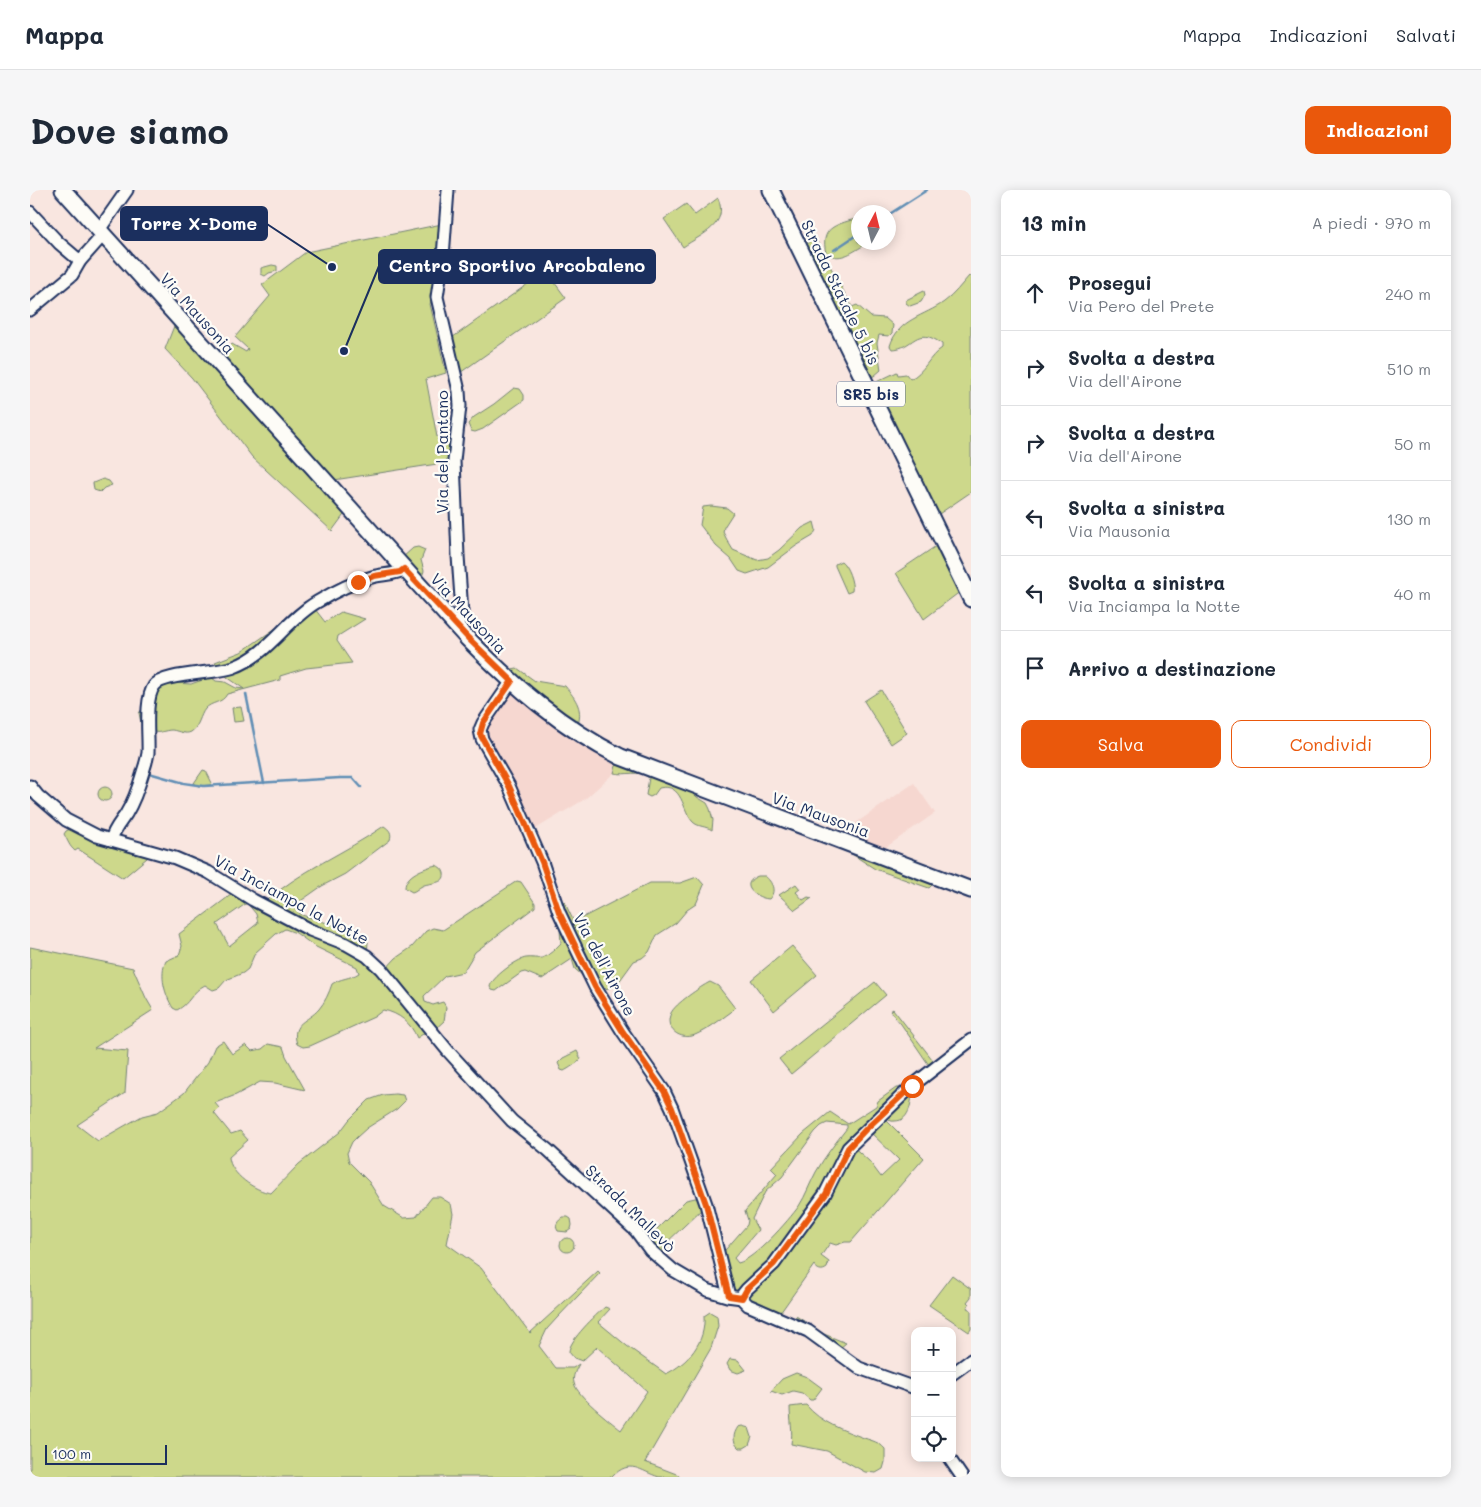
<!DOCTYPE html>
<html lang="it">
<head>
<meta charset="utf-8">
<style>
  :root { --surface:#fff; --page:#f6f6f7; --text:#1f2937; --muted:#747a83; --line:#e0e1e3; --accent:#ea580c }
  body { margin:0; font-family:Mali,sans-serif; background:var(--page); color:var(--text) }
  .controls { position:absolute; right:15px; bottom:15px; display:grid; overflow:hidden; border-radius:10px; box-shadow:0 2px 12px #0003 }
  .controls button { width:45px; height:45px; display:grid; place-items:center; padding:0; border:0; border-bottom:1px solid var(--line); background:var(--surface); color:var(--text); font:25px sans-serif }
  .compass { position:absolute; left:821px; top:15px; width:45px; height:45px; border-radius:50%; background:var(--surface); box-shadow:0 2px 12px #0003; rotate:7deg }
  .scale { position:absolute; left:15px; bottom:12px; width:122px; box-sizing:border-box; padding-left:5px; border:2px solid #1b2f5e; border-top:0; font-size:14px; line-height:18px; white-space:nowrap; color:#1b2f5e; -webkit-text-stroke:4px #fdfcf7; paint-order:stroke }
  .stop { position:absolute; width:15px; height:15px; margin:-11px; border:4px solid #ea580c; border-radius:50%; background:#fff }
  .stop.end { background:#ea580c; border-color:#fff; box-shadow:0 1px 5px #0008 }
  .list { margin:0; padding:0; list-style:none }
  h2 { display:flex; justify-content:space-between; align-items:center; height:65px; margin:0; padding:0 20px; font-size:21px }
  h2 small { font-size:16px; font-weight:400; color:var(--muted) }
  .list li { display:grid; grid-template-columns:32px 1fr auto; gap:15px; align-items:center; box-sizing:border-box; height:75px; padding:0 20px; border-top:1px solid var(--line) }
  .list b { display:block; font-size:19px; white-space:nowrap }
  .list p { margin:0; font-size:16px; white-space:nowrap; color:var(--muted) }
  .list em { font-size:16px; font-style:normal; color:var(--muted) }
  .actions { display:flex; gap:10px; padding:15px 20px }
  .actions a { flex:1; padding:11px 0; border:1px solid var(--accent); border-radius:10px; text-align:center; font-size:18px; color:var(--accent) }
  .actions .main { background:var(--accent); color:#fff }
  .icon { flex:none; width:28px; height:28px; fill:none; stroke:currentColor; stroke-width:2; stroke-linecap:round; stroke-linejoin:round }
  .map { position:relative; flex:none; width:941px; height:1287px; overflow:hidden; border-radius:10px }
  header { display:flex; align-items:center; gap:30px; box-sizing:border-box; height:70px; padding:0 25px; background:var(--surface); border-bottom:1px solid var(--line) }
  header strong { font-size:24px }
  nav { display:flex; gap:28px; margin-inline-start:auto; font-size:18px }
  .intro { display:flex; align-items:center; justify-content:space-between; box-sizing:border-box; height:120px; padding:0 30px }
  h1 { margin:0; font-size:35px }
  .button { padding:12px 22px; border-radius:10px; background:var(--accent); color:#fff; font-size:18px; font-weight:700 }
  main { display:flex; gap:30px; padding:0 30px }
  aside { flex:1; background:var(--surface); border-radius:10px; box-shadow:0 2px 12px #0003 }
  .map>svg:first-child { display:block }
</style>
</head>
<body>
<header>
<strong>Mappa</strong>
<nav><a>Mappa</a><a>Indicazioni</a><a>Salvati</a></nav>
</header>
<div class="intro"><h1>Dove siamo</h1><a class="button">Indicazioni</a></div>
<main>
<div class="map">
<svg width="941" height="1287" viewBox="0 0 941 1287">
  <rect width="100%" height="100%" fill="#f9e6e0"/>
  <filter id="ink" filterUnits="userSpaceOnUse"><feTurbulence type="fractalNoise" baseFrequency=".02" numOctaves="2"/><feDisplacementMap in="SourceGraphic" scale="10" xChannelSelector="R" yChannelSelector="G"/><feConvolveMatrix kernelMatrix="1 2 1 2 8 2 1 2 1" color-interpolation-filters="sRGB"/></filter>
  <g filter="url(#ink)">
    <!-- built -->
    <g fill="#f6d7d0">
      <path d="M480,496L592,571L584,579V583L555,609L504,640L487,603L451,538Z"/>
      <path d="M884,593L905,623L852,660L810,644Z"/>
    </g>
    <!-- green -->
    <g fill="#cdd88b" stroke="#748474" fill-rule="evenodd">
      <path d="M688,8C699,35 672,44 653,57L634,29L656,14L665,25Z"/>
      <path d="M825,29L828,31V52L835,53L833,56C821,63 809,72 796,63C790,38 805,35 825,29Z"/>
      <path d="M412,34L404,104L400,114L416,183L396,189L407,247L422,251L420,272L304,290L192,164L202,154L216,162L218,159L205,147L240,106L232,95L276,62Z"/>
      <path d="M785,48L822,117L827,115L841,127L855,128L863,135L862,143L859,146L849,145L847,153L851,180L844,186L838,187L773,56Z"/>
      <path d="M242,75L247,76V81L239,83L235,86L231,84V78Z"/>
      <path d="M516,81L536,108L427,185L423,169L427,165L419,150Z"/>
      <path d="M939,86L941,88V302L906,326L840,195L867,182L868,185L876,184L880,189C894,183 899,166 912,158V154C885,134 884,159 862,159L860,156C868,129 895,126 914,112C924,105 931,95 939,86Z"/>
      <path d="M894,101L895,105L891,112L880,116L876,113V110Z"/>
      <path d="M144,136L316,322L302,341L222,267L162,188L135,159Z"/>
      <path d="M484,198L490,199L494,205V210L453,239L445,242L441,241L438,234L444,227L464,214Z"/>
      <path d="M73,289L79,291L82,295L74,298L70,302L64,300L63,293Z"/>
      <path d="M681,316L697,318L703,323L694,337L693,342L697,350L703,360L727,370L738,368L749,360L772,338L784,332L786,340L783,346L766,356L738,377L717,384L709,381L701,369L686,356L670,335L673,317Z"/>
      <path d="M909,354L931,401L894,429L866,383Z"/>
      <path d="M388,357L395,360L391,370L394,381L391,389L372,368L383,358Z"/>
      <path d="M811,371C817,375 824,393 822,401L817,403L805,376V374Z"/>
      <path d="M281,414L295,432L311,422L335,429L308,446L307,451L322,473L276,478L250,486V490L197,504C192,514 182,511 175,519C170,525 169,537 161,542C155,545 149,541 142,540C138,540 135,541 131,542C123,544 116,538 111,533L109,523L131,496L144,493L161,494L178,488H182L186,491L195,492L206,498L214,499L197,487L185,472L211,462Z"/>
      <path d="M487,478L505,491L535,496C546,509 554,520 547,537L479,481L482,479Z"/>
      <path d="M851,500L877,543L861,554L834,511Z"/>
      <path d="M211,517L214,531L204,532L202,518Z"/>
      <path d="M592,571L659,597L667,607L677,613L680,619L683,630L682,640C676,636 668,637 663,632C652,621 653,592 629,598L624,605L620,607L616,605L619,588C608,579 597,586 584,583L586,576Z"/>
      <path d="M173,580L176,581L182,593L180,595L168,596L164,593Z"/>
      <circle cx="75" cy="604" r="7"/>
      <path d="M354,636C360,640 362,643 360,650L315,684L292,696L265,715V719L272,725L316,739L326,741L334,745L338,752L337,765L234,713C269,681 315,663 354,636Z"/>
      <path d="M40,639L44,640L54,647L100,660L105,665L115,663H123L93,688L48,659L45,661C39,656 38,651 34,644L36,641Z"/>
      <path d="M814,659L904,693L899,698L845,679Z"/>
      <path d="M406,675C410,677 413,679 414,683C416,695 399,692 392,696C388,698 386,701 382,702L375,698C375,684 395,678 406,675Z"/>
      <path d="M728,686H735C742,692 747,701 739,709C725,708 708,694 728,686Z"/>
      <path d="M667,687L674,695L666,714L657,720L646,733L627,745L619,762L612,768L604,771L588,793L579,798L569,800L537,736L530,708L535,713L544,732L620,693H650Z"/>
      <path d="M487,691L491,692L505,713V717L445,762L433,782L415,786L394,806L395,812L403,815L413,812L416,817L414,831L403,841L354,781L366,768L382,757L396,741L403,738L413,740Z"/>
      <path d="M766,694L770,699L766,702L773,710L778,707L782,708L765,720L749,705Z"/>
      <path d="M206,701L335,770L339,778L350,781L399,840L387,848C381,833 369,823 353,820L344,827L280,856L273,857L267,854C260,832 278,832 289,819C295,812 299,803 302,794C310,788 320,789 329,783L327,777L284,756L266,743L255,739L246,744L225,763L218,779L213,783L196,790L189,798L183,800L175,795C161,802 160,814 147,820L143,818C135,805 129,785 136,771L149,765L152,756L149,744ZM217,713L226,724L228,733L199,756L187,734Z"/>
      <path d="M534,738L554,787L545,779L542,769L512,789L495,782L491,783L466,801L462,800L460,797C461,788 487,769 496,768C502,767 507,769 512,768C520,765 526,758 531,753L530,740Z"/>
      <path d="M762,756L787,785L744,821L721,790Z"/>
      <path d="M0,757L103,778L116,808L123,820L64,858L98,861L95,903L47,935L68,951L112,926L128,922L154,903L178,872L185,856L193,851L202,864L216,855L222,861L232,859L238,854L253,857L256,866L275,900L245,893L230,892L206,905L185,913L189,918L184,923L201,944L210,941L218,950L199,967C200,984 225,1001 241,1003L269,974L310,942L319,930L339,910L353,905L365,904L373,905L375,911L367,919L337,938L327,947L322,952L317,963L319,972L339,992L354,1016L374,1028L386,1027L402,1007H410L421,1014L423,1024L417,1054L451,1078L500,1143L568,1081L570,1083L527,1128L517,1139L509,1156L526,1178H543L549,1174C546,1180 542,1186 544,1193C547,1206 580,1231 591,1240L617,1201L567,1157L552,1171L544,1168L539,1162C539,1150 566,1125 575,1117L580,1119L568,1132L597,1156L636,1184C658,1173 676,1152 674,1126L680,1122L687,1126L688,1136L681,1158L615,1272L649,1285V1287C642,1287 635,1287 629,1287C610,1281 600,1268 582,1287H0Z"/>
      <path d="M680,792L688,796L705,818L701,822C690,830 677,840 665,845C651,851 633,839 641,823C645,814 670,797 680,792Z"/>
      <path d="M845,792L856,805L761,884L749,869Z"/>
      <path d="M863,819L906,874L901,878L871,834L860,821Z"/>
      <path d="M547,861L551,869C549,872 538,879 534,881L531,880L528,873L533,868Z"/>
      <path d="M866,898H883C881,910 881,931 865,931C861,932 857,929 854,928L894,968L821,1052H815L806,1055L800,1053L791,1066L799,1072L797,1078C792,1082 787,1080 784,1075L748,1126L700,1105L689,1067L717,1035L718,1030L715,1021L747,984L741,978L773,944L800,922L818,934L846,916L848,911ZM797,933L817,935V938C806,952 795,966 786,982C780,993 776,1005 769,1016C758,1031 725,1069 708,1073L704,1068L728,1040L722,1029L735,1002L752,987L785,942L791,936ZM837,939L869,970L851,987L839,971L820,954Z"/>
      <path d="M670,1007L673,1018L634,1055L633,1059L636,1071L615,1051L656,1010Z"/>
      <path d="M533,1027H538L541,1029L542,1035L541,1039L537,1042L528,1041C524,1035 528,1031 533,1027Z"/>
      <circle cx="537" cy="1055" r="7"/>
      <path d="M922,1085L941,1099V1107L937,1112L939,1114L937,1118L941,1120V1139L939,1142L899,1115Z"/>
      <path d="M766,1126L794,1144L816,1153L810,1158L762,1132Z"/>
      <path d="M700,1169L708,1170L716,1180L708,1183L700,1180L697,1174Z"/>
      <path d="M766,1183L777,1187L792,1198L783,1210H780L772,1203L763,1201L752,1205L741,1201L752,1189Z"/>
      <path d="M776,1215C791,1233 813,1240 834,1248C843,1251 849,1252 855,1259V1272L853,1279L846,1283L835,1282L797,1261L761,1254C763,1241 760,1231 760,1217Z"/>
      <path d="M712,1236L719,1238L722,1247L719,1255L714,1258H709C702,1252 703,1244 708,1237Z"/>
    </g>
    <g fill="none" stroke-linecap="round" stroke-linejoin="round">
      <!-- stream -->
      <g stroke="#608eb5" stroke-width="2.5">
        <path d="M858,25L897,0"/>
        <path d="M804,60L828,44"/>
        <path d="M216,504L234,593"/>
        <path d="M119,583L154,593L174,596L310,588H323L331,597"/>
      </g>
      <!-- minor casing -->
      <g stroke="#1b2f5e" stroke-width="15">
        <g id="minor">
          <path d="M418,0L413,67L407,107L429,201L430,216L424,271L428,366L432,422L431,428L426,435"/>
          <path d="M0,22L29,53L50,71"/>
          <path d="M69,40L97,0"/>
          <path d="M0,120L42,85L50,71L73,45"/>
          <path d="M482,491L453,533L450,540L452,549L479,596L512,672L529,722L548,762L565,797L593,842L634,901L642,918L676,1014L699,1106"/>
          <path d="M0,596L8,606L36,630L67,646L145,668L178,682L223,710L280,740L316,754L337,766L351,779L418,861L482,931L518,960L606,1041L620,1060L643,1080L677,1100L697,1106L712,1108"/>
          <path d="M81,650C84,639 90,633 96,624C104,611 109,596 113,582C115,576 117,569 118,563C119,546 114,510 124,496C132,483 186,484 204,477C238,465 256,430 287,412C302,403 324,392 342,387C352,384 366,385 375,379"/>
          <path d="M922,1184L941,1170"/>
          <path d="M885,1198L829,1178L778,1141L718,1115L713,1110V1104L717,1099L744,1074L795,1004L818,958L882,896L941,850"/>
          <path d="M919,1268L932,1287"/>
        </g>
      </g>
      <!-- major casing -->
      <g stroke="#1b2f5e" stroke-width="19">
        <g id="major">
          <path d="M33,0L437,448C483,495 532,538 591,567L941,700"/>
          <path d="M741,0L941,409"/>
        </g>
      </g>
      <!-- minor -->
      <use href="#minor" stroke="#fdfcf7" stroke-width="11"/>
      <!-- major -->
      <use href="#major" stroke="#fdfcf7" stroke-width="15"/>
    </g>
  </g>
  <g fill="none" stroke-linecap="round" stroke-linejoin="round" filter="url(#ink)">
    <!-- route -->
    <path stroke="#ea580c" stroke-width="6" d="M328,392L344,386L370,382L374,379L438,448L482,491L453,533L450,544L479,596L512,672L529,722L565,797L593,842L634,901L642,918L676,1014L699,1106L712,1108L717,1099L744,1074L796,1004L818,958L836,939L882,896"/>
  </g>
  <g text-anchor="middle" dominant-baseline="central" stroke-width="4.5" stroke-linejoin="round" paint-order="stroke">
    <!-- shield labels -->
    <rect fill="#fdfcf7" stroke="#5f6c8c" stroke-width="1" x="807" y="191.5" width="68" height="25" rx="4"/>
    <g font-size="15" font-weight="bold" fill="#1b2f5e">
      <text x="841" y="204">SR5 bis</text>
    </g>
    <!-- street labels -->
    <g font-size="16" fill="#1b2f5e" stroke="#fdfcf7">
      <text transform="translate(811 102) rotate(64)">Strada Statale 5 bis</text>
      <text transform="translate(168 123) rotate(48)">Via Mausonia</text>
      <text transform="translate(411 262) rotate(-90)">Via del Pantano</text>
      <text transform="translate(439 423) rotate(47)">Via Mausonia</text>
      <text transform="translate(791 624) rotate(20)">Via Mausonia</text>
      <text transform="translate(262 709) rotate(28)">Via Inciampa la Notte</text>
      <text transform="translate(575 774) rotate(62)">Via dell'Airone</text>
      <text transform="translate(601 1018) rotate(44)">Strada Mallevò</text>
    </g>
  </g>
  <!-- callouts -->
  <path fill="none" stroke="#1b2f5e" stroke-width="2" d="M302 77L237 34M314 161L349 76"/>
  <g fill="#1b2f5e" stroke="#fdfcf7" stroke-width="2">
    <circle cx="302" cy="77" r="5"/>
    <circle cx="314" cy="161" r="5"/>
  </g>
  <g fill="#1b2f5e" stroke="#1b2f5e" stroke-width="2">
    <rect x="91" y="17" width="146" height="33" rx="5"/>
    <rect x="349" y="60" width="276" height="33" rx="5"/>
  </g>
  <g font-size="18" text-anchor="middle" font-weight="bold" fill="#fff">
    <text x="164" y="40">Torre X-Dome</text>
    <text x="487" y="82">Centro Sportivo Arcobaleno</text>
  </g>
</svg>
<div class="controls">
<button>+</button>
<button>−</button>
<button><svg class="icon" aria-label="locate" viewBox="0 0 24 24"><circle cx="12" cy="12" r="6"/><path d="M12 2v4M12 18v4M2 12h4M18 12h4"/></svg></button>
</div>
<svg class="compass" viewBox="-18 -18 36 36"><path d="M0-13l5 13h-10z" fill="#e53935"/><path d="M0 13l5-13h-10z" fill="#747a83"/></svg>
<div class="scale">100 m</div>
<div class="stop" style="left:882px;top:896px"></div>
<div class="stop end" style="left:328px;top:392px"></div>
</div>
<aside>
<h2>13 min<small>A piedi · 970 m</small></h2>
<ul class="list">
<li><svg class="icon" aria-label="ahead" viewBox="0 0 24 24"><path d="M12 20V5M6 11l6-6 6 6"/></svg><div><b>Prosegui</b><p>Via Pero del Prete</p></div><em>240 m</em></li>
<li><svg class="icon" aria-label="right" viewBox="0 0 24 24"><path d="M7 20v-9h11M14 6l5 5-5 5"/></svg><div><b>Svolta a destra</b><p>Via dell'Airone</p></div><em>510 m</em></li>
<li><svg class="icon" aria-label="right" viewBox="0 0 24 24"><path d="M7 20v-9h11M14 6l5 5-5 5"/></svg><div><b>Svolta a destra</b><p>Via dell'Airone</p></div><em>50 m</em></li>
<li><svg class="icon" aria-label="left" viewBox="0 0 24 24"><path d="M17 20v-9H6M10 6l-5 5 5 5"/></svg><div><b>Svolta a sinistra</b><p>Via Mausonia</p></div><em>130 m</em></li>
<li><svg class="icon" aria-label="left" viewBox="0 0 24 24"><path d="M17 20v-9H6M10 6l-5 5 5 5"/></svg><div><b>Svolta a sinistra</b><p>Via Inciampa la Notte</p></div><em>40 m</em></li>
<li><svg class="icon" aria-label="arrive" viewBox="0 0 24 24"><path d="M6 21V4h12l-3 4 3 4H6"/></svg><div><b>Arrivo a destinazione</b></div></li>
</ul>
<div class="actions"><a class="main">Salva</a><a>Condividi</a></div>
</aside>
</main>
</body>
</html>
